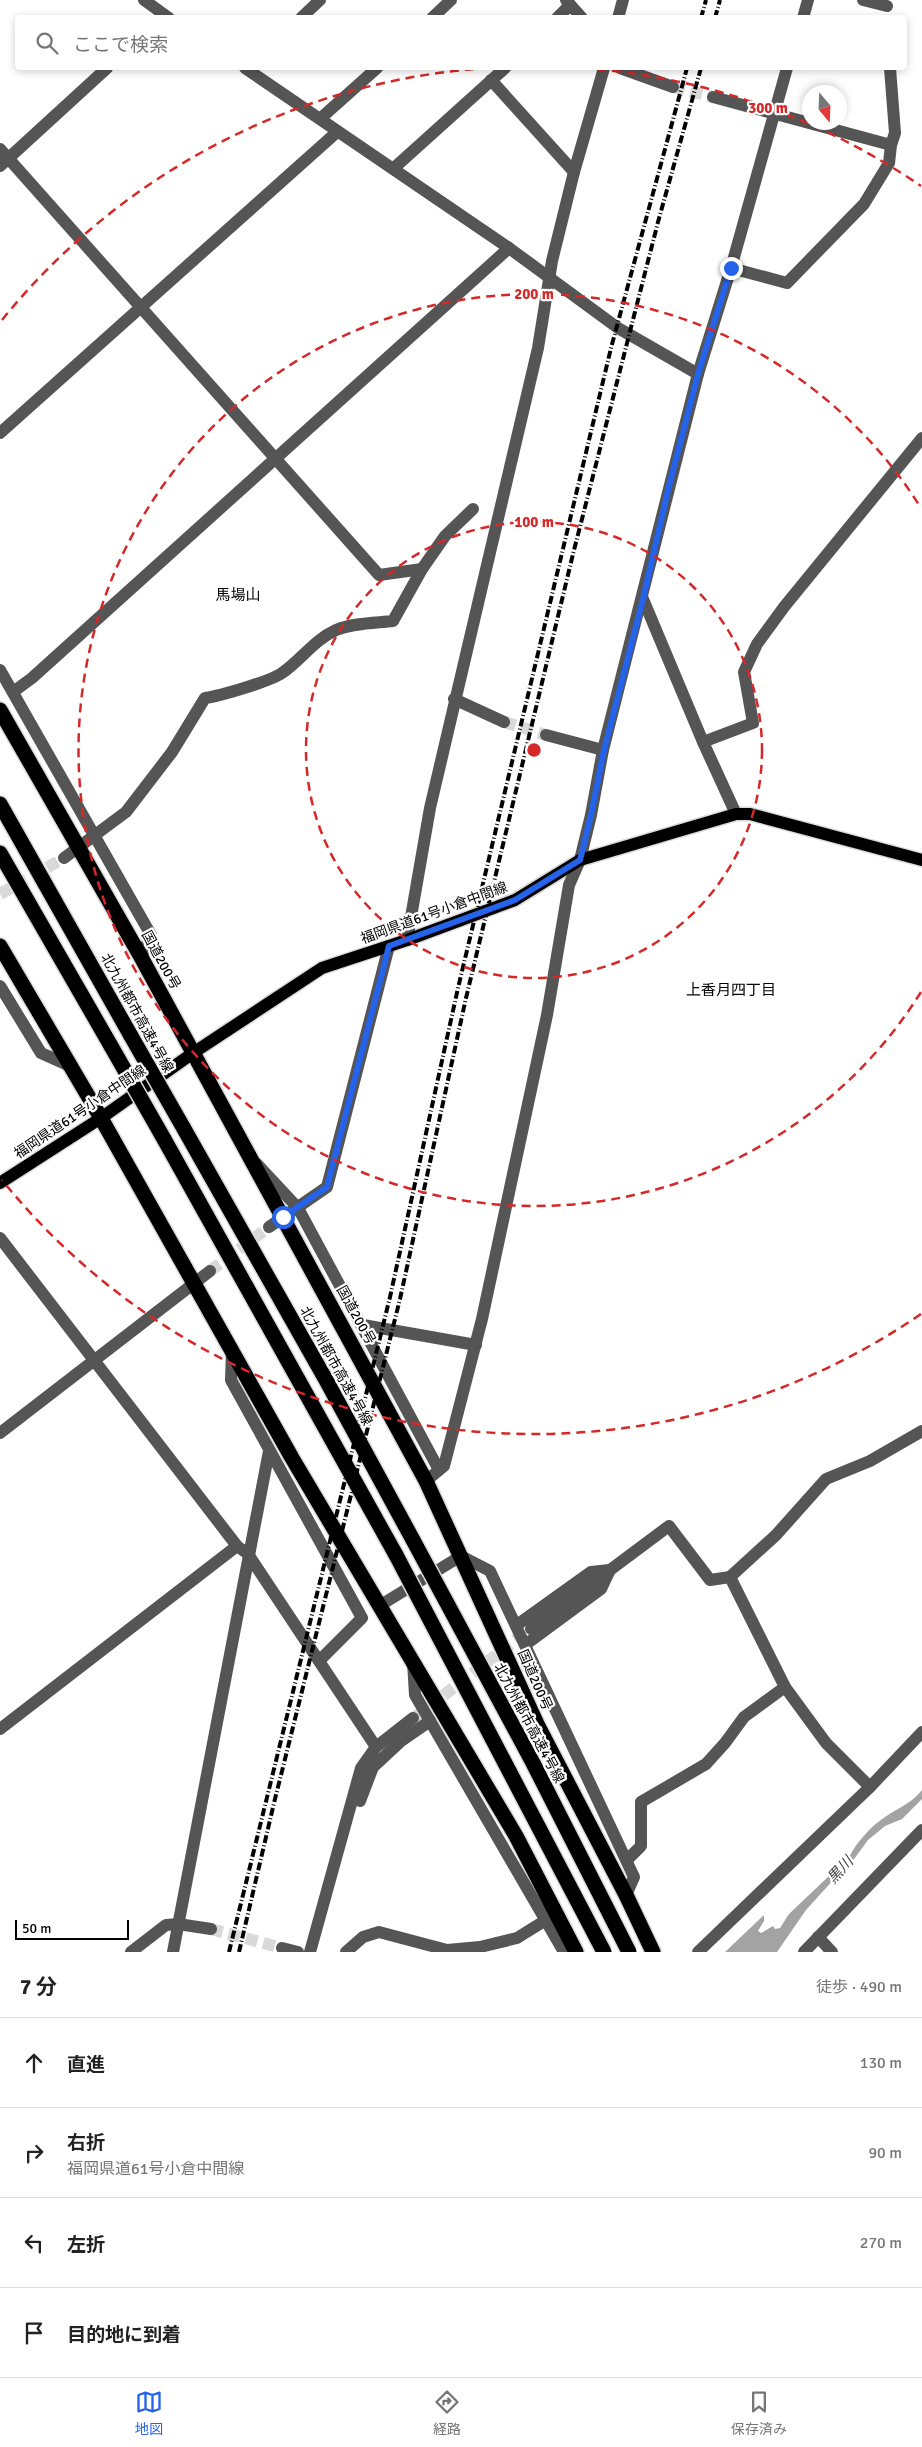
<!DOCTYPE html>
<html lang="ja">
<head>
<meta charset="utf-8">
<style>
  :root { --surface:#fff; --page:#f2f2f2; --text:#222; --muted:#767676; --line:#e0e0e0; --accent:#2563eb }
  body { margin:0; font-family:Signika,"Noto Sans JP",sans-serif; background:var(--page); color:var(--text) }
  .compass { position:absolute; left:802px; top:85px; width:45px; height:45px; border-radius:50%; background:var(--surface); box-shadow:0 2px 8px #0003; rotate:161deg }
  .scale { position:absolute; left:15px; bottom:12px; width:114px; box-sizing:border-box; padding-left:5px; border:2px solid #000; border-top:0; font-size:14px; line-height:18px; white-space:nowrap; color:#000; -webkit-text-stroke:4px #fff; paint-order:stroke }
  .stop { position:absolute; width:15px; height:15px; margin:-11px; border:4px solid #2563eb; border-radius:50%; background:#fff }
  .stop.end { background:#2563eb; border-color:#fff; box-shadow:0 1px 5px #0008 }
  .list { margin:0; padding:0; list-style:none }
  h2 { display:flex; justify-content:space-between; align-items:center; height:65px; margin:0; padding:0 20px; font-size:21px }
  h2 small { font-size:16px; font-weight:400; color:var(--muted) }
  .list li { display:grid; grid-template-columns:32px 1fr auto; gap:15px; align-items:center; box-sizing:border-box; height:90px; padding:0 20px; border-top:1px solid var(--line) }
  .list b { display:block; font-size:19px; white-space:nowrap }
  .list p { margin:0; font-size:16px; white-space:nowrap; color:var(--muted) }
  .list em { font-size:16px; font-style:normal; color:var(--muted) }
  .icon { flex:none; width:28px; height:28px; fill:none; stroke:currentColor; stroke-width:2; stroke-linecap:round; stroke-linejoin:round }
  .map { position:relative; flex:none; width:922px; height:1952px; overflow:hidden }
  .search { position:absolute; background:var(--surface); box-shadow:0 2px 8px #0003; left:15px; right:15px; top:15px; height:55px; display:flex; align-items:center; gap:12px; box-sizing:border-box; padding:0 18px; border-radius:5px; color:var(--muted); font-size:19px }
  .sheet { height:425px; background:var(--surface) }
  nav { display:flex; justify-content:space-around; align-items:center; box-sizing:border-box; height:70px; border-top:1px solid var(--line); background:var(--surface); font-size:14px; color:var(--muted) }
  nav a { display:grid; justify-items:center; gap:2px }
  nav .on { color:var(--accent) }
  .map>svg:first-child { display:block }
</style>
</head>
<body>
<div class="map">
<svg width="922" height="1952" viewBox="0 0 922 1952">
  <rect width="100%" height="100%" fill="#fff"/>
  <!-- water -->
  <path fill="#a3a3a3" d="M922,1790V1799L902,1819L885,1826L868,1840L849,1866L835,1878L806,1910L777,1952H725L764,1915V1921L758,1931L761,1933L773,1926L775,1929L780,1928L789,1914L849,1857C857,1842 870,1827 885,1817C898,1808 912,1803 922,1790Z"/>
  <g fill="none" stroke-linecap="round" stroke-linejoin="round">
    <!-- minor-tunnel -->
    <g stroke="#d9d9d9" stroke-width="12" stroke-dasharray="12 6" stroke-linecap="butt">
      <path d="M673,87L713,97"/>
      <path d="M504,722L546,735"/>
      <path d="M0,894L64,858"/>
      <path d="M210,1271L269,1227"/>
      <path d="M415,1717L529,1630"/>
      <path d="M211,1929L282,1948"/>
    </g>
    <!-- major casing -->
    <g stroke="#dbdbdb" stroke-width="15">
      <path id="major" d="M0,1183L101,1118L193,1053L322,968L407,940L515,900L580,860L736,814H750L922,860"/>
    </g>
    <!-- highway casing -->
    <g stroke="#dbdbdb" stroke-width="18">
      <g id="highway">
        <path d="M0,710L141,957L426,1481L538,1726L626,1895L653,1952"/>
        <path d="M0,804L131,1036"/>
        <path d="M0,853L111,1046"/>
        <path d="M0,946L101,1118L292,1458L516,1836L576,1952"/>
        <path d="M183,1127L326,1380L413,1540"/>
        <path d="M164,1139L396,1555"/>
      </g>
    </g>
    <!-- minor -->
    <g stroke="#555" stroke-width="12">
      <path d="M144,0L169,18"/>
      <path d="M566,0L582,18"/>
      <path d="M863,0L887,6"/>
      <path d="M301,18L320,0"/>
      <path d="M432,18L451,0"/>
      <path d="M557,18L570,5"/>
      <path d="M618,18L623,0"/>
      <path d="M803,18L808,0"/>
      <path d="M245,68L509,248L618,328L698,374"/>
      <path d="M620,68L673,87"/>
      <path d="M491,80L574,172"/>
      <path d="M713,97L891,145"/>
      <path d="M321,118L377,68"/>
      <path d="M0,149L379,575L422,569"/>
      <path d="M0,166L107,68"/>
      <path d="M394,168L505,68"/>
      <path d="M731,268L787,283L864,204L889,163L891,145L895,133L890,68"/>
      <path d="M0,433L337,132"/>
      <path d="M643,599L703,742L736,814"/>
      <path d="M0,670L151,935L141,957"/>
      <path d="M13,692L32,678L509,248"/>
      <path d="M454,699L504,722"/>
      <path d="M546,735L603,750"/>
      <path d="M703,742L753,723L744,672L757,644L784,607L922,438"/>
      <path d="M64,858L126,812L172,752L205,698C220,696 271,681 282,673C301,660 314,640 336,630C353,623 375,623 393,621L422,569L445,536L473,509"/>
      <path d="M407,940L430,808L538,348L552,261L574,172L604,68"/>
      <path d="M0,986L41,1053L70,1066"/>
      <path d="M257,1164L298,1208L439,1470"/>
      <path d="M269,1227L327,1187L389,946"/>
      <path d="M0,1238L237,1546L248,1554L376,1747"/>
      <path d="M363,1325L476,1345"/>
      <path d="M232,1350L231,1380L362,1618L319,1661"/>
      <path d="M0,1433L210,1271"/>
      <path d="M426,1481L444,1466L482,1319L547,1015L569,885L580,860L591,815L603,750L698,374L731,268L787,68"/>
      <path d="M730,1577L776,1535L826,1479L870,1461L922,1431"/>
      <path d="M379,1606L461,1556L490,1571L634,1877L626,1895"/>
      <path d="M517,1625L591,1572L610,1570"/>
      <path d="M531,1629L669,1526L710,1580L730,1577L785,1687L826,1743L870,1787"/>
      <path d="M525,1645L601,1589L609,1572"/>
      <path d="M413,1662L415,1695L564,1952"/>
      <path d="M0,1729L237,1546"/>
      <path d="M360,1801L373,1767L401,1741L430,1721"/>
      <path d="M627,1860L641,1846V1802L706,1764L725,1743L744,1717L785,1687"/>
      <path d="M818,1937L832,1952"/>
      <path d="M282,1948L298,1952"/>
      <path d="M131,1952L166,1925L178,1924L211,1929"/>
      <path d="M173,1952L269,1451"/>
      <path d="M310,1952L361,1768L376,1747L413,1718"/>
      <path d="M346,1952L363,1937L379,1932L447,1950L480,1947L517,1938L546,1920"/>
      <path d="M698,1952L870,1787L922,1732"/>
      <path d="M804,1952L922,1830"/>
    </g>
    <!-- major -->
    <use href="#major" stroke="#000" stroke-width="12"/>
    <!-- highway -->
    <use href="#highway" stroke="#000" stroke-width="15"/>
    <!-- rail -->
    <g stroke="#000" stroke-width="4" stroke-dasharray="8 2.5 1 2.5" stroke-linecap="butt">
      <path d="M701,18L706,0"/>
      <path d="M715,18L720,0"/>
      <path d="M229,1952L390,1297L458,988L611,348L687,68"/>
      <path d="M239,1952L274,1803L400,1299L466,998L573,554L658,222L701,68"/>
    </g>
    <!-- highway-bridge casing -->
    <g stroke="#dbdbdb" stroke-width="18" stroke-linecap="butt">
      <g id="highway-bridge">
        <path d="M131,1036L183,1127"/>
        <path d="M111,1046L164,1139"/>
        <path d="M413,1540L533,1763L629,1952"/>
        <path d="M396,1555L604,1952"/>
      </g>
    </g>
    <!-- highway-bridge -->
    <use href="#highway-bridge" stroke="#000" stroke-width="15"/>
  </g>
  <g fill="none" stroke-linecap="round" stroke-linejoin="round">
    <!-- route -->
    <path stroke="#2563eb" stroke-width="6" d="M283,1217L327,1187L389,946L515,900L580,860L591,815L604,750L643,599L669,486L698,374L731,268"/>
  </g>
  <!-- distance rings -->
  <g fill="none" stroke="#d62828" stroke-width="2.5" stroke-dasharray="9 6">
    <circle cx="534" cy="750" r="228"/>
    <path d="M921 992A456 456 0 1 1 921 508"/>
    <path d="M921 1314A684 684 0 0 1 2 1180M2 320A684 684 0 0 1 486 68M582 68A684 684 0 0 1 921 186"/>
  </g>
  <g text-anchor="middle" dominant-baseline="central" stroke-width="4.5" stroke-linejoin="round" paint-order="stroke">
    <!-- street labels -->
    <g font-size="14" fill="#000" stroke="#fff">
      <text transform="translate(434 913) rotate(-20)">福岡県道61号小倉中間線</text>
      <text transform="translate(161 960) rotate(61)">国道200号</text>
      <text transform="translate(137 1013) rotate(61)">北九州都市高速4号線</text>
      <text transform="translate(80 1112) rotate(-34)">福岡県道61号小倉中間線</text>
      <text transform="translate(356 1315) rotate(61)">国道200号</text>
      <text transform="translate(336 1366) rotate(61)">北九州都市高速4号線</text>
      <text transform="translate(535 1680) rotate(66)">国道200号</text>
      <text transform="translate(529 1723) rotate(62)">北九州都市高速4号線</text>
    </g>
    <!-- neighbourhood labels -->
    <g font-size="15" fill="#000" stroke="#fff">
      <text x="238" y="595">馬場山</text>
      <text x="731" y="990">上香月四丁目</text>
    </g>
    <!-- water labels -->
    <g font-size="15" font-style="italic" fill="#444" stroke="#fff">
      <text transform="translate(840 1870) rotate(-48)">黒川</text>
    </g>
  </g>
  <circle cx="534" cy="750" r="8" fill="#d62828" stroke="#fff" stroke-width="2.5"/>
  <g font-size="15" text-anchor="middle" font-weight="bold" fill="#d62828" stroke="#fff" stroke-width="4.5" stroke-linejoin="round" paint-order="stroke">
    <text x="768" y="113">300 m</text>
    <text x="534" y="299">200 m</text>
    <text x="534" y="527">100 m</text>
  </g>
</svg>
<svg class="compass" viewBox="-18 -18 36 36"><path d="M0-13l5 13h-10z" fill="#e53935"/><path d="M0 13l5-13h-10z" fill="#767676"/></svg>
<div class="scale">50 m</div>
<div class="stop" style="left:283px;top:1217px"></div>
<div class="stop end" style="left:731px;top:268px"></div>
<div class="search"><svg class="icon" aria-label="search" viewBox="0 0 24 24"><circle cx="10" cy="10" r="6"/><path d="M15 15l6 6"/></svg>ここで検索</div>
</div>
<section class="sheet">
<h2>7 分<small>徒歩 · 490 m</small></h2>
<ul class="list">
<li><svg class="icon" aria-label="ahead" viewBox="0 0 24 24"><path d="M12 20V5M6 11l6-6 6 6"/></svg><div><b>直進</b></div><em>130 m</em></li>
<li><svg class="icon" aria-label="right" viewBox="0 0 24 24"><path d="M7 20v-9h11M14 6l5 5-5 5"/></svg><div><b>右折</b><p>福岡県道61号小倉中間線</p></div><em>90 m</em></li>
<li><svg class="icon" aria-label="left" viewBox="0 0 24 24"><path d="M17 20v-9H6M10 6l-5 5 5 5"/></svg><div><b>左折</b></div><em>270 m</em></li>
<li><svg class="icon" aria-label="arrive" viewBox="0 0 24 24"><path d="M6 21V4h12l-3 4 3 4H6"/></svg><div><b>目的地に到着</b></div></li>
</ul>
</section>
<nav>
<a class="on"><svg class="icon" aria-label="map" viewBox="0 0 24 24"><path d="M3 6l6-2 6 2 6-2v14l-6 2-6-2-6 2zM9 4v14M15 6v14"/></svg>地図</a>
<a><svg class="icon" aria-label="directions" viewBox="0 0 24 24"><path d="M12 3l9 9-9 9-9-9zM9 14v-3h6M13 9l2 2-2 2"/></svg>経路</a>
<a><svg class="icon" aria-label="saved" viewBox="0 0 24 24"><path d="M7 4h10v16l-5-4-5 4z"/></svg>保存済み</a>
</nav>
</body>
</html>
